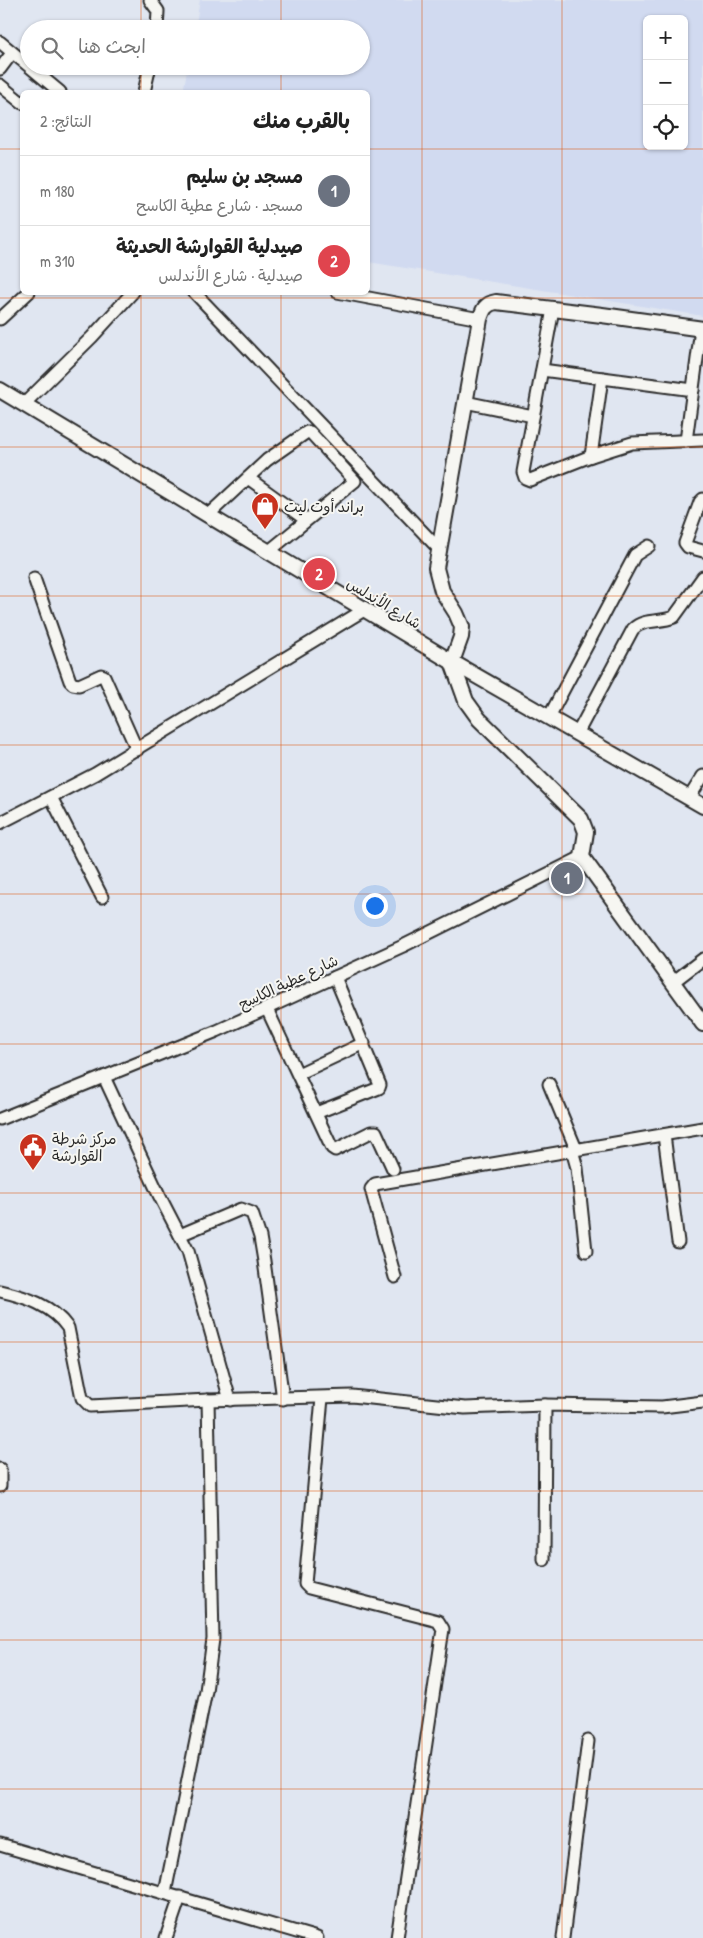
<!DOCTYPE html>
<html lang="ar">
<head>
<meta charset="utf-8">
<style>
  :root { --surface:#fff; --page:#f6f6f6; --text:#222; --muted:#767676; --line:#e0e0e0; --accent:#c8321e }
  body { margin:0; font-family:"Patrick Hand","Playpen Sans Arabic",sans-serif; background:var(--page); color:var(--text); direction:rtl }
  .controls { position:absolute; right:15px; top:15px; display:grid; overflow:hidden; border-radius:8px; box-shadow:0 1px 4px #0004 }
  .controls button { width:45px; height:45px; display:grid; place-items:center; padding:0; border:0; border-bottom:1px solid var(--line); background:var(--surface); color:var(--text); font:25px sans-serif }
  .you { position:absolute; left:374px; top:905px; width:18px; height:18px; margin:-12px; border:4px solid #fff; border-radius:50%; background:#1a73e8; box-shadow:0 0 0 8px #1a73e833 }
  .badge { display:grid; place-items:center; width:32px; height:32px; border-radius:50%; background:var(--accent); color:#fff; font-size:16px; font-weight:700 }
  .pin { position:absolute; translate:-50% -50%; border:2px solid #fff; box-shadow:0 1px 5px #0006 }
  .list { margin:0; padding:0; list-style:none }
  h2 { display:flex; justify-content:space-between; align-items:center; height:65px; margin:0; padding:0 20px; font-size:21px }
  h2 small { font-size:16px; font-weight:400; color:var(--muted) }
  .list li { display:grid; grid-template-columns:32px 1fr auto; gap:15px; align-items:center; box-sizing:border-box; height:70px; padding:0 20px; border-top:1px solid var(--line) }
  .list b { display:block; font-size:19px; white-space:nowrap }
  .list p { margin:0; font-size:16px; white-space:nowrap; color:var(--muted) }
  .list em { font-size:16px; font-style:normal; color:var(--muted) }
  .icon { flex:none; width:28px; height:28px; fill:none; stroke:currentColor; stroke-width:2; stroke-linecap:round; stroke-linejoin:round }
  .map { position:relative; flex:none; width:703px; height:1938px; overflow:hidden; direction:ltr }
  .search { position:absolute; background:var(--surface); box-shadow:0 1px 4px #0004; left:20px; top:20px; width:350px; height:55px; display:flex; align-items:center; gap:12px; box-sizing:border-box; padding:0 18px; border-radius:28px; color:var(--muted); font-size:19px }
  .panel { position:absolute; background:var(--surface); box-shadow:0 1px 4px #0004; left:20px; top:90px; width:350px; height:205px; border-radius:8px; direction:rtl }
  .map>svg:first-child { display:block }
</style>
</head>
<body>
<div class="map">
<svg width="703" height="1938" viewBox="0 0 703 1938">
  <rect width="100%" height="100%" fill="#e0e6f1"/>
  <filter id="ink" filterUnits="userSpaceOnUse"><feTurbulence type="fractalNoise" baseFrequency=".02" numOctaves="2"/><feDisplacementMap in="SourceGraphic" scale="10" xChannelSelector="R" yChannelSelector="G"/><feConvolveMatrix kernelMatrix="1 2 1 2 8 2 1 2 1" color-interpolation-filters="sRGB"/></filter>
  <g filter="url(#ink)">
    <!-- built -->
    <path fill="#d1daf0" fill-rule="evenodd" d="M200,0H703V316L368,262V92H183L188,66H361V29H195ZM647,19H684V146H647Z"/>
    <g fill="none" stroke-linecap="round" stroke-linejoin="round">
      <!-- minor casing -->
      <g stroke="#2b2b2b" stroke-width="15">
        <g id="minor">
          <path d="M150,0L158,11L157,29"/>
          <path d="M0,42L60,92"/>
          <path d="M0,69L12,53"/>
          <path d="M0,85L22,103"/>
          <path d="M144,92L150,66"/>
          <path d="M194,292L438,548"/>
          <path d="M337,292L480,319"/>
          <path d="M553,309L523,472L525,478L530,480L591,456L632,443L703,440"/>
          <path d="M0,319L29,292"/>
          <path d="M542,370L693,390"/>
          <path d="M465,402L533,416"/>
          <path d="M24,404L92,337L133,292"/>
          <path d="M686,441L701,329"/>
          <path d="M591,456L602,378"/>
          <path d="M248,478L306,520"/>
          <path d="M703,499L700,502L685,543L688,547L703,551"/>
          <path d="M207,516L267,460L307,432H310L355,481L268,552"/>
          <path d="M34,578L70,681L73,684L79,685L101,675L104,676L137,750"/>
          <path d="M549,717L635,555L649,546"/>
          <path d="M577,734L633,629C644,618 660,623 674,617L703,577"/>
          <path d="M51,797L102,897"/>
          <path d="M689,798L703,776"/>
          <path d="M0,823L95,774L364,610"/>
          <path d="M673,982L703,959"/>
          <path d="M267,1009L332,1148L335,1150L371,1132H376L393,1169"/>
          <path d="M298,1074L364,1043"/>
          <path d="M104,1077L159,1195L188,1251L230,1400"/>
          <path d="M549,1084L576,1149"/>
          <path d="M316,1113L379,1088L380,1085L335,977"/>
          <path d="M0,1119L217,1031L403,946L582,857"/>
          <path d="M664,1135L678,1242"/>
          <path d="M572,1150L577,1168L586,1251"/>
          <path d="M180,1235L241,1209L252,1213L260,1237L264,1261L283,1399"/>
          <path d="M395,1277L371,1189L375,1184L703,1128"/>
          <path d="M0,1291C26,1297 52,1305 68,1328L82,1398L90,1406L208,1400L352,1396L465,1408L545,1405L662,1407L703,1402"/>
          <path d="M322,1398L305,1584L309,1588L438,1621L443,1629L397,1938"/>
          <path d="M0,1469V1486"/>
          <path d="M544,1560L545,1405"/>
          <path d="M0,1845L317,1938"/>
          <path d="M165,1893L206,1691L213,1639L208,1400"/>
          <path d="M166,1938L180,1897"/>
          <path d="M563,1938L588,1741"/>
        </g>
      </g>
      <!-- major casing -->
      <g stroke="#2b2b2b" stroke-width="18">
        <g id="major">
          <path d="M703,329L602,315L496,302C485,304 483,310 480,319L436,568L442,591L456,613L462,627L461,637L452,662L466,701L479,719L581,819L586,832L582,857L703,1024"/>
          <path d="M0,390L452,662L703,806"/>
        </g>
      </g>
      <!-- minor -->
      <use href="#minor" stroke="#f6f6f2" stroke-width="11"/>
      <!-- major -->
      <use href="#major" stroke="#f6f6f2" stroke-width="14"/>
    </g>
  </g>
  <!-- grid -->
  <path fill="none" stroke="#df570e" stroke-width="1" stroke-opacity="0.55" d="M141,0V29M281,0V29M422,0V1938M562,0V1938M141,66V92M281,66V92M0,149H22M368,149H703M141,292V1938M281,292V1938M0,298H703M0,447H703M0,596H703M0,745H703M0,894H703M0,1044H703M0,1193H703M0,1342H703M0,1491H703M0,1640H703M0,1789H703"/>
  <!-- icons -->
  <defs>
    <g id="shop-pin" transform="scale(1.4375)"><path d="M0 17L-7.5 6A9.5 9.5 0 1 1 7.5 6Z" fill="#c8321e" stroke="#f6f6f2"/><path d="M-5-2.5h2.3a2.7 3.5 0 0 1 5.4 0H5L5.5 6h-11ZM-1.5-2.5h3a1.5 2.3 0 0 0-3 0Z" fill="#fff"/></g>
    <g id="civic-pin" transform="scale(1.4375)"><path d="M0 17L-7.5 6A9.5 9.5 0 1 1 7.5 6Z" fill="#c8321e" stroke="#f6f6f2"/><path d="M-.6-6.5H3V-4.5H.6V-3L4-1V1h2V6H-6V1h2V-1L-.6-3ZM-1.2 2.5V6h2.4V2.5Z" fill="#fff"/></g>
  </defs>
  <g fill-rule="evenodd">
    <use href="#shop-pin" x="265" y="506"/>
    <use href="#civic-pin" x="33" y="1147"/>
  </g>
  <g text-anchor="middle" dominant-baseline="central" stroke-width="4" stroke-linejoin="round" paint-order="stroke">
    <!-- poi labels -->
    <g font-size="15" fill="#2b2b2b" stroke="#f6f6f2" text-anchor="start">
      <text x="284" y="506">براند أوت ليت</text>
      <text x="52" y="1138">مركز شرطة<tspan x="52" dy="17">القوارشة</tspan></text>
    </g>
    <!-- street labels -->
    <g font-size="15" fill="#2b2b2b" stroke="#f6f6f2">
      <text transform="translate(384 603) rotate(31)">شارع الأندلس</text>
      <text transform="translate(288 982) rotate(-25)">شارع عطية الكاسح</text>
    </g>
  </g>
</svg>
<div class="controls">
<button>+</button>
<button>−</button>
<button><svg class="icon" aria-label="locate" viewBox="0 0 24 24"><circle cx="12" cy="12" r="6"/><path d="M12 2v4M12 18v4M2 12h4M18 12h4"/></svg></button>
</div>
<div class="you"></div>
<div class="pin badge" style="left:567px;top:878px;background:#6b7280">1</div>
<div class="pin badge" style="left:319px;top:574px;background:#e0444e">2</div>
<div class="search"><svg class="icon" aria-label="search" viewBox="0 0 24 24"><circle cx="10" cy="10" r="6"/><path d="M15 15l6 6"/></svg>ابحث هنا</div>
<section class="panel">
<h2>بالقرب منك<small>النتائج: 2</small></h2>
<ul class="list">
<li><span class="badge" style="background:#6b7280">1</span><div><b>مسجد بن سليم</b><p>مسجد · شارع عطية الكاسح</p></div><em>180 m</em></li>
<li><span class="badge" style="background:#e0444e">2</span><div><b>صيدلية القوارشة الحديثة</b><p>صيدلية · شارع الأندلس</p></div><em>310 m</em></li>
</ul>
</section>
</div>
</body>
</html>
